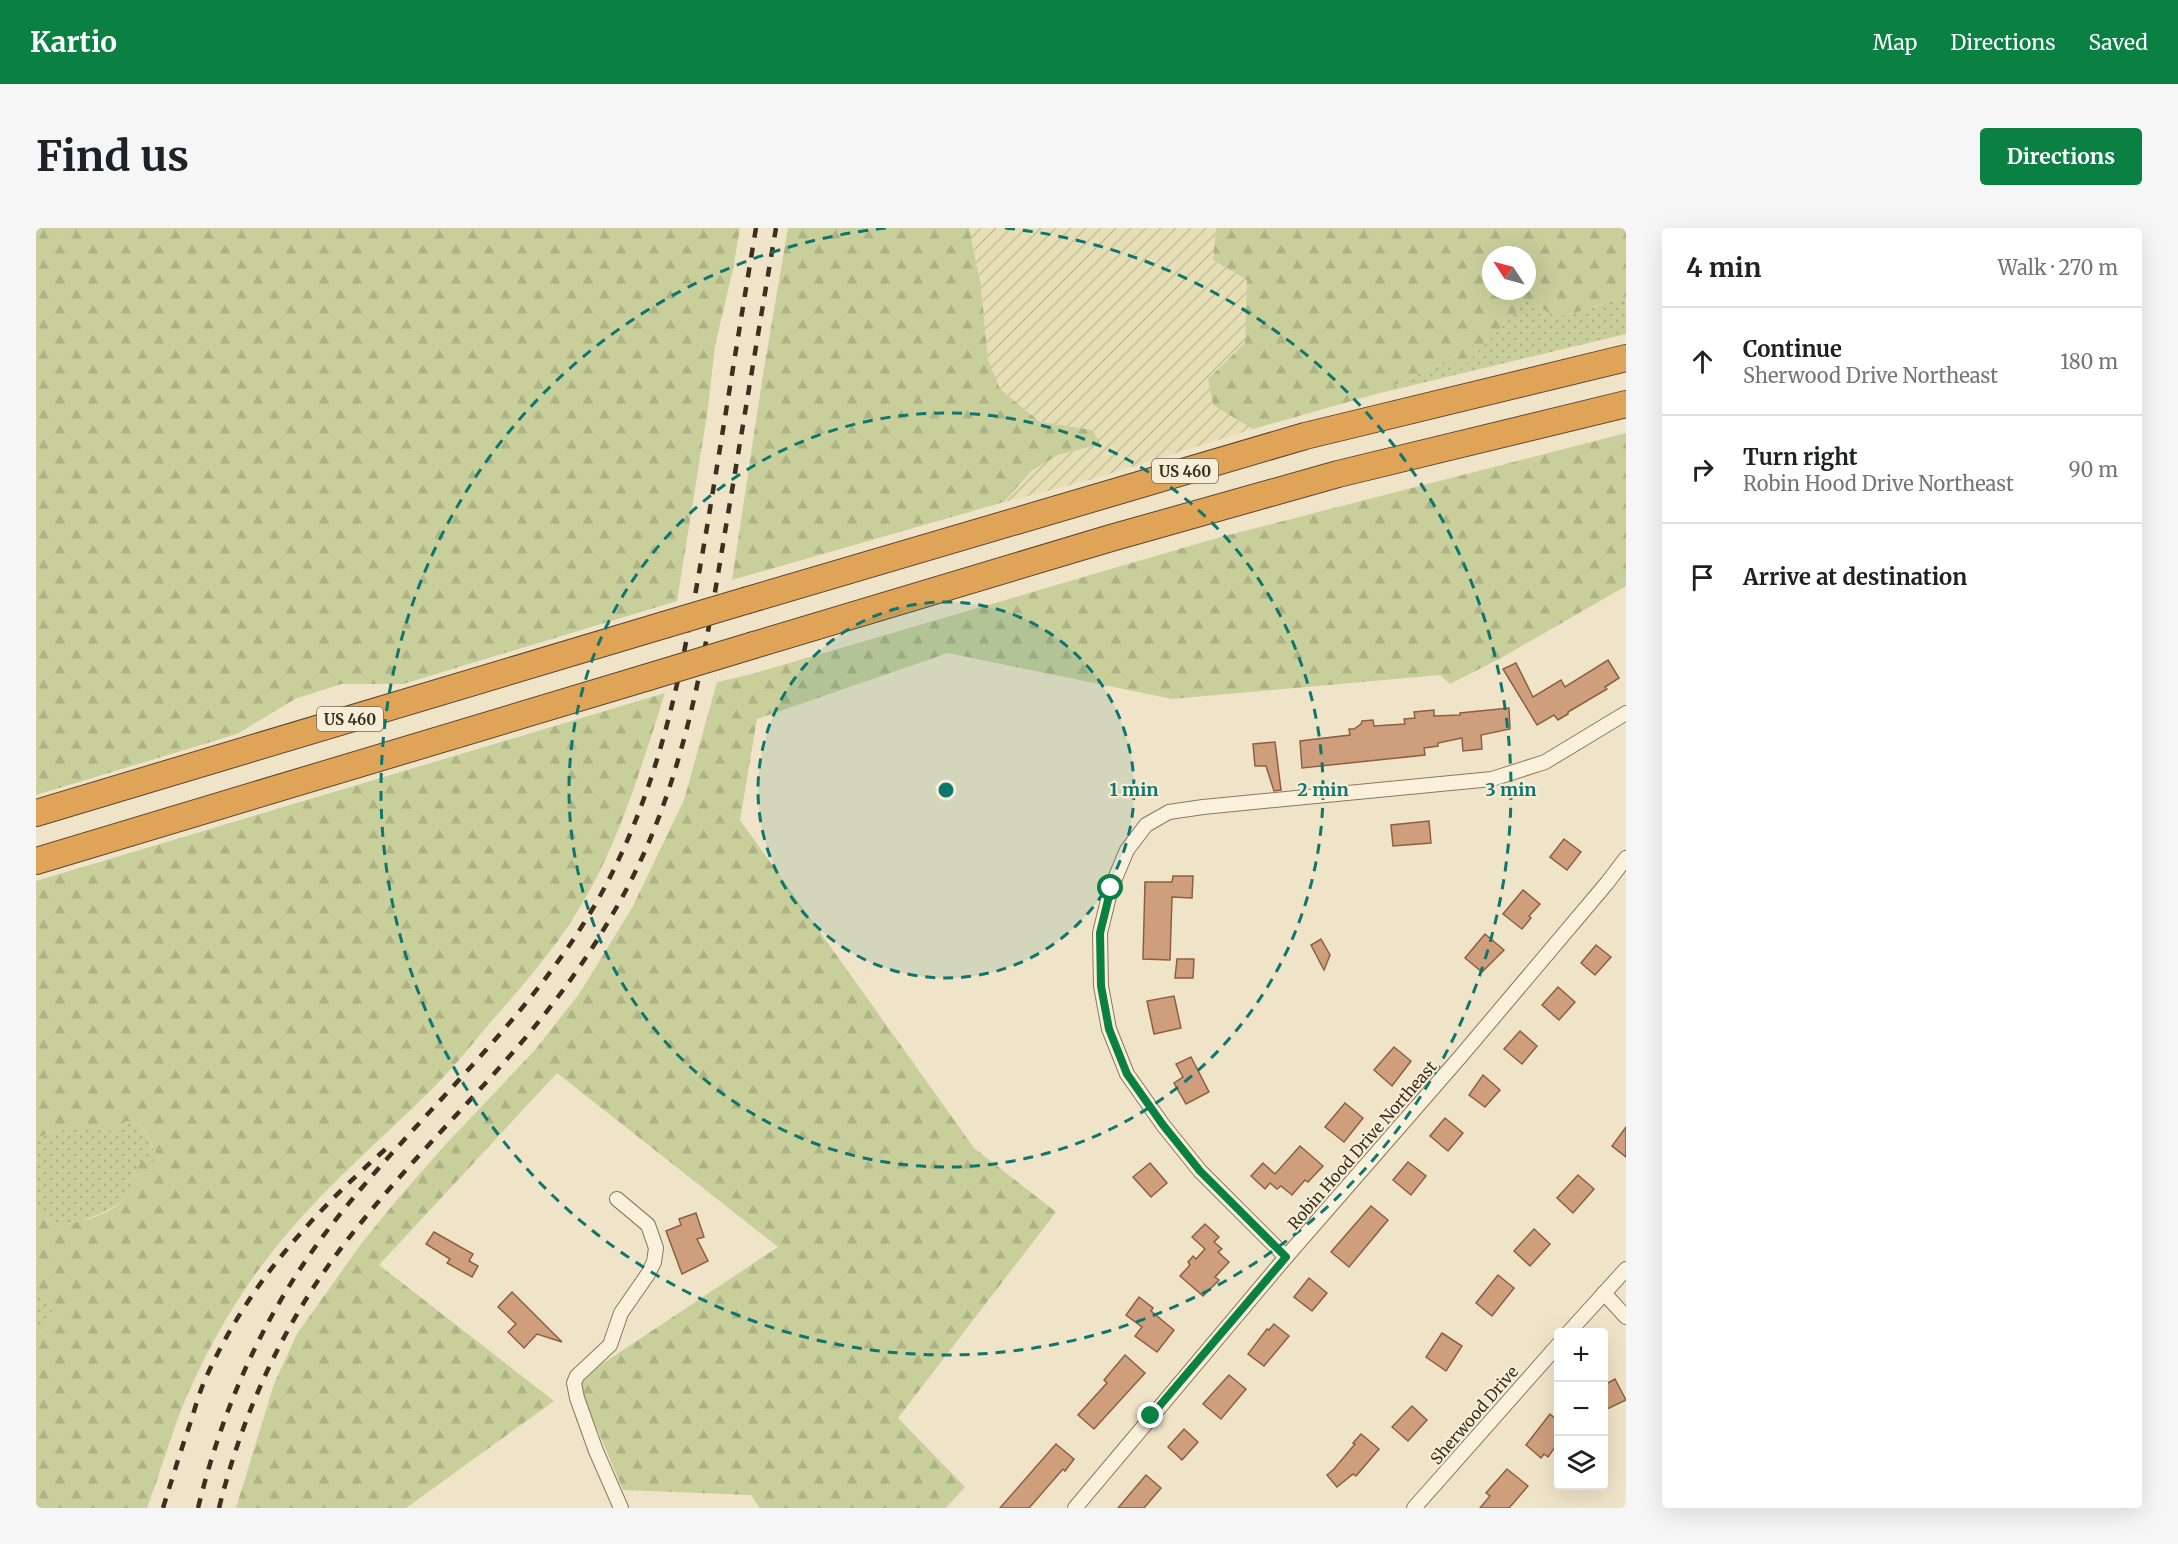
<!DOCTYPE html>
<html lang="en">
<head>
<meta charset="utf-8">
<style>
  :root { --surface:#fff; --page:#f6f6f6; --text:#202124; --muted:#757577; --line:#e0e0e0; --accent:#0b8043 }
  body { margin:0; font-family:Merriweather,serif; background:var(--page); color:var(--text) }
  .controls { position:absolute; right:18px; bottom:18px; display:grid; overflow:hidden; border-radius:6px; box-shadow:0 6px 24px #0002 }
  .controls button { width:54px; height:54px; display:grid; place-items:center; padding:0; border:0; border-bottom:2px solid var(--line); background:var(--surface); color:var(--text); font:30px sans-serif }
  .compass { position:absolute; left:1446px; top:18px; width:54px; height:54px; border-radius:50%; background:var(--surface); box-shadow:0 6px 24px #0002; rotate:306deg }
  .stop { position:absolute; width:18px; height:18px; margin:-14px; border:4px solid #0b8043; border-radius:50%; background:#fff }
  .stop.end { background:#0b8043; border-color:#fff; box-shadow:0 2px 6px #0008 }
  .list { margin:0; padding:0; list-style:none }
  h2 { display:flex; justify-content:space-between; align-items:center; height:78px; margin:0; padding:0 24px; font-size:26px }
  h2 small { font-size:20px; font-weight:400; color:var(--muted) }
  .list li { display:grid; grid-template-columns:39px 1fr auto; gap:18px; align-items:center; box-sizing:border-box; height:108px; padding:0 24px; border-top:2px solid var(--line) }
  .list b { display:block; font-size:22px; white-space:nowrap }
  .list p { margin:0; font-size:20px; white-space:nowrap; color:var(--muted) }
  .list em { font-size:20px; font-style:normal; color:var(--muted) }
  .icon { flex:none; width:33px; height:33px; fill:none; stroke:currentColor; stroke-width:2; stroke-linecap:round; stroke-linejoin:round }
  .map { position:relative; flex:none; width:1590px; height:1280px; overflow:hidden; border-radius:6px }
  header { display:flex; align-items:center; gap:36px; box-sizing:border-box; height:84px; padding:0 30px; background:var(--accent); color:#fff }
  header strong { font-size:28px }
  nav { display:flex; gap:33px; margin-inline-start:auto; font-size:21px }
  .intro { display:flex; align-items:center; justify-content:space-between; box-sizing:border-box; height:144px; padding:0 36px }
  h1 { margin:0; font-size:42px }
  .button { padding:15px 27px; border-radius:6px; background:var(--accent); color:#fff; font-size:21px; font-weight:700 }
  main { display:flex; gap:36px; padding:0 36px }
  aside { flex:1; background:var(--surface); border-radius:6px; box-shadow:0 6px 24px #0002 }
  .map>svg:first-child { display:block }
</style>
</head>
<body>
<header>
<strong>Kartio</strong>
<nav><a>Map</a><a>Directions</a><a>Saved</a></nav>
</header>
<div class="intro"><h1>Find us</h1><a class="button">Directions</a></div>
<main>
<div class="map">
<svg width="1590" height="1280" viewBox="0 0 1590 1280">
  <defs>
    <pattern id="farmland-furrows" width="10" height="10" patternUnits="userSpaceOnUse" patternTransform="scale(1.5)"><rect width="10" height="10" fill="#e6deb5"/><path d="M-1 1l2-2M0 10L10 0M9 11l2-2" fill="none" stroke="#c6bf9b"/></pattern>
    <pattern id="grass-dots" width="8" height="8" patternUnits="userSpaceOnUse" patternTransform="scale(1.5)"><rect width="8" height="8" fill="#c9cf9b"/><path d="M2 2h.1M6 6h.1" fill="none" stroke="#aeb285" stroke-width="1.8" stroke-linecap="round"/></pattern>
    <pattern id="forest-firs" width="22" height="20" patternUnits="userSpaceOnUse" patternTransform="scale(1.5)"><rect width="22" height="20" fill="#c9cf9b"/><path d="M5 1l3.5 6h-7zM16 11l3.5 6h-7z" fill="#aeb285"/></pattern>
  </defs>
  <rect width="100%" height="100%" fill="#f0e4c8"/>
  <!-- farmland -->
  <path fill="url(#farmland-furrows)" d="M933,0H1180L1177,32L1212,52L1209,116L1173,151L1177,177L1217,201L1057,251L968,274L995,243L1022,227L1064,216L1057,202L1004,194L964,161L952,132L945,58Z"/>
  <!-- grass -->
  <g fill="url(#grass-dots)">
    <path d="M1590,69V106L1340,166L1414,131L1425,140L1493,70L1514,86L1532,87Z"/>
    <path d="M90,893C112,896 112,915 123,931L121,936L114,931L99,944C98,952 97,960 93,967C83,981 31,1002 16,995C12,993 8,989 4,986L0,988V910L22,902L48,897L76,905Z"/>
    <path d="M0,1066L12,1072L19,1091L0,1109Z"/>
  </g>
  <!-- forest -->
  <g fill="url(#forest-firs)" fill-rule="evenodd">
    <path d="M0,0H704L697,41L679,118L672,180L641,373L367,456H305L259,471L201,506L0,567Z"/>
    <path d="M752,0H933L945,58L952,132L964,161L1004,194L1057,202L1064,216L1022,227L995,243L968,274L696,352L727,146Z"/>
    <path d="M1180,0H1590V69L1532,87L1514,86L1493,71L1425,141L1414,131L1340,166L1217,201L1177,177L1172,151L1209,115L1211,52L1177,32ZM1455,27H1491V63H1455Z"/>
    <path d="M1590,205V358L1465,430L1414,456L1404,447L1136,471L912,425L721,491L704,592L938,920L1020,984L862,1190L929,1259L910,1280H724L715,1267L587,1262L545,1163L544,1155L548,1148L742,1019L521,845L343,1037L518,1173L370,1280H200L238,1156L261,1106L325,1016L360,973L409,917L499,822L543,766L596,680L648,572L681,454L716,446L1181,310Z"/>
    <path d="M629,465C604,543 581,623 536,692C512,729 482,763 453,796C433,820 413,845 391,866C337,919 279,968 233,1028C197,1074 167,1128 145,1182C133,1214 123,1248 111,1280H0V1109L19,1091L12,1072L0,1066V988L4,986C9,990 14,995 20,996C39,998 82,984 92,967C97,960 97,952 99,945C101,940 104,936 106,932L114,931L121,935L123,931C113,915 112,896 90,893L76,905L48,897L22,902L0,910V653Z"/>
  </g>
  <!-- building -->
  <g fill="#cf9f7d" stroke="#8d5f41" stroke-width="1.5">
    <path d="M1572,432L1583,450L1569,459L1571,461L1532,484V486L1522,492L1518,487L1501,497L1467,441L1480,435L1497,469L1525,452L1529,459Z"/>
    <path d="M1473,480L1474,501L1445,507L1446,521L1427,523L1426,510L1402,515V518L1388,520L1389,527L1266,540L1264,513L1314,507L1313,501H1318L1325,496L1326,493L1337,492L1338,498L1369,496L1368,491L1379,490L1378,484L1398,482V488L1424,487V485Z"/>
    <path d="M1239,514L1245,562L1238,563L1230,538H1219L1217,516Z"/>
    <path d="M1393,593L1395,615L1357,618L1355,597Z"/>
    <path d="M1528,611L1545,624L1531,642L1514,629Z"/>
    <path d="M1137,648H1157L1156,670L1136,669L1134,732L1107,731L1109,654H1136Z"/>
    <path d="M1487,662L1504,676L1493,688L1495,690L1486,701L1467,686Z"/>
    <path d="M1449,706L1468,722L1446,744L1429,730Z"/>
    <path d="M1285,711L1294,727L1288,742L1275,717Z"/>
    <path d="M1560,717L1575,729L1559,747L1545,735Z"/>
    <path d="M1141,731H1158L1157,750H1139Z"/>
    <path d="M1522,759L1539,774L1523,792L1506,777Z"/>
    <path d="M1138,768L1145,800L1118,806L1111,773Z"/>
    <path d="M1484,803L1501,818L1486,836L1468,821Z"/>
    <path d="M1358,819L1375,833L1356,858L1338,842Z"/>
    <path d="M1155,829L1173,864L1150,876L1138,855L1147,849L1140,836Z"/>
    <path d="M1447,847L1464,862L1449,879L1433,867Z"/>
    <path d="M1309,875L1327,890L1308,914L1289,899Z"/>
    <path d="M1409,890L1427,905L1412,923L1394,908Z"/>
    <path d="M1590,899V929L1576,918Z"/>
    <path d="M1264,918L1287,938L1272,954L1269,952L1256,967L1245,958L1241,961L1234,955L1229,961L1215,948L1227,935L1239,946Z"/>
    <path d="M1372,934L1390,948L1375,967L1357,952Z"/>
    <path d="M1114,935L1131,955L1115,969L1097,949Z"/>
    <path d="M1542,947L1558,961L1537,985L1521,970Z"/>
    <path d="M1335,978L1352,992L1313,1039L1295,1024Z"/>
    <path d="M660,985L668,1009L661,1011L672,1033L646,1046L630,1003L645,997L643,991Z"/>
    <path d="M1169,996L1183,1009L1178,1014L1186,1021L1182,1024L1193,1034L1179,1049L1183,1052L1167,1068L1144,1048L1154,1037L1152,1034L1157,1028L1160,1031L1169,1021L1156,1009Z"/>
    <path d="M1498,1001L1514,1016L1494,1038L1478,1023Z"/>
    <path d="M398,1004L437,1026L433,1033L442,1038L436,1049L411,1035L414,1031L390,1016Z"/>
    <path d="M1462,1047L1478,1060L1456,1088L1440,1075Z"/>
    <path d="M1273,1050L1291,1065L1276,1083L1258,1069Z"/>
    <path d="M476,1064L526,1114L501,1106L488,1120L472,1104L480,1096L462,1079Z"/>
    <path d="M1103,1069L1117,1080L1115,1083L1138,1102L1121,1124L1099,1108L1106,1099L1090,1087Z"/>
    <path d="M1238,1096L1253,1108L1228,1138L1212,1126L1231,1101L1233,1102Z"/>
    <path d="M1406,1105L1426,1118L1410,1143L1390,1129Z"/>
    <path d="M1089,1127L1109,1145L1058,1201L1042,1187L1071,1155L1068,1152Z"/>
    <path d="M1193,1147L1210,1161L1185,1191L1167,1176Z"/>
    <path d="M1579,1151L1590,1172L1571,1181L1568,1174V1157Z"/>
    <path d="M1376,1178L1391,1192L1372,1213L1356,1199Z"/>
    <path d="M1514,1186L1522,1193V1215L1512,1229L1508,1226L1505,1230L1490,1217Z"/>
    <path d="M1148,1201L1162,1214L1146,1232L1132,1219Z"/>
    <path d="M1325,1206L1343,1221L1320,1248L1317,1246L1301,1259L1291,1247L1298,1241L1319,1216L1317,1215Z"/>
    <path d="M1020,1216L1038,1231L1029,1243L1027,1241L993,1280H964Z"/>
    <path d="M1471,1241L1492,1258L1473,1280H1444L1454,1268L1450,1265Z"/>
    <path d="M1110,1247L1125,1260L1108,1280H1082Z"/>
  </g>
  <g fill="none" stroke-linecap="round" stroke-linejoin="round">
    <!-- minor casing -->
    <g stroke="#8d765c" stroke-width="16">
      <g id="minor">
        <path d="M581,971L612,997L620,1020L618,1034L612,1046L585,1085L574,1117L541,1148L538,1155L541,1170L560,1223L585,1280"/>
        <path d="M1250,1029L1164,943L1127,897L1091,846L1073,801L1065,758L1064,705L1075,660L1091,622L1110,597L1133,584L1167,579L1456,551L1509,534L1590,485"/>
        <path d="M1568,1065L1590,1089"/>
        <path d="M1533,1104L1590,1041"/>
        <path d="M1039,1280L1250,1029L1425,828L1571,655L1590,630"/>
        <path d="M1378,1280L1522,1117"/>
      </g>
    </g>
    <!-- motorway casing -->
    <g stroke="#5b4430" stroke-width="28">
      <g id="motorway">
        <path d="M712,372L1269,208L1590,130"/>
        <path d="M718,417L1075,310L1302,246L1590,176"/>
        <path d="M0,585L628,397"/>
        <path d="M0,633L609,450"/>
      </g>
    </g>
    <!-- minor -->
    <use href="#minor" stroke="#faf1dc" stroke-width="14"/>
    <!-- motorway -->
    <use href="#motorway" stroke="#e0a458" stroke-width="26"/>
    <!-- rail -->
    <g stroke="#3d2e20" stroke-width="4.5" stroke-dasharray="10 10" stroke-linecap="butt">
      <path d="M127,1280C136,1251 145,1222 155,1193C159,1180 163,1166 168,1154C211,1057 275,987 353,918"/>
      <path d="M162,1280C189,1170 234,1073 305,985C390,879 497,788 564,668C627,554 648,432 670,305C687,203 703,102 720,0"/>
      <path d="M183,1280C203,1200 234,1126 279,1057C336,971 412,899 479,822C517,778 551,732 579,682C648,563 668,431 690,298C707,198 723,99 740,0"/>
    </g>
    <!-- motorway-bridge casing -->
    <g stroke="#5b4430" stroke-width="28" stroke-linecap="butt">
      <g id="motorway-bridge">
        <path d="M628,397L712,372"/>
        <path d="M609,450L718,417"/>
      </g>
    </g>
    <!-- motorway-bridge -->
    <use href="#motorway-bridge" stroke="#e0a458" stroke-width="26"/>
  </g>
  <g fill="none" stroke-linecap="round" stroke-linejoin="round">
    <!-- route -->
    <path stroke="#0b8043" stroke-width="8" d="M1075,660L1064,705L1065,758L1073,801L1091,846L1127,897L1164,943L1250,1029L1115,1188"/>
  </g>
  <!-- distance rings -->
  <circle cx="910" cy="562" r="188" fill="#0f766e" fill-opacity=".12"/>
  <g fill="none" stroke="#0f766e" stroke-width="3" stroke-dasharray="10 8">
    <circle cx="910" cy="562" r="188"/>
    <circle cx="910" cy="562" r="377"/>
    <path d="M969 0A565 565 0 1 1 851 0"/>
  </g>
  <g text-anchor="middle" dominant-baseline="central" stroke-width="4.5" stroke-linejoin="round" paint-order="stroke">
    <!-- shield labels -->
    <g fill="#f7eed8" stroke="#756857" stroke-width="1.5">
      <rect x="1116" y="231" width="66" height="24" rx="4.5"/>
      <rect x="281" y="479" width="66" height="24" rx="4.5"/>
    </g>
    <g font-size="15" font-weight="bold" fill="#3d2e20">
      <text x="1149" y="243">US 460</text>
      <text x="314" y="491">US 460</text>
    </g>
    <!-- street labels -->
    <g font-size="16" fill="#3d2e20" stroke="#f7eed8">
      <text transform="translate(1326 917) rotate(-49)">Robin Hood Drive Northeast</text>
      <text transform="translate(1438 1187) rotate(-49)">Sherwood Drive</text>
    </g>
  </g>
  <circle cx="910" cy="562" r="9" fill="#0f766e" stroke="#f7eed8" stroke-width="3"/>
  <g font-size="18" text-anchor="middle" font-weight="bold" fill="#0f766e" stroke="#f7eed8" stroke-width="4.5" stroke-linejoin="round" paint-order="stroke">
    <text x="1098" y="568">1 min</text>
    <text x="1287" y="568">2 min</text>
    <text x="1475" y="568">3 min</text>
  </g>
</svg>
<div class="controls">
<button>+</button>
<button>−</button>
<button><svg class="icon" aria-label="layers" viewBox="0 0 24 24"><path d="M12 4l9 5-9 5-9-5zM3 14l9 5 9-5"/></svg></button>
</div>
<svg class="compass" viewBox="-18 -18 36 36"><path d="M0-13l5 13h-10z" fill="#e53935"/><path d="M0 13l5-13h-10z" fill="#757577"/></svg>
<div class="stop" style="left:1075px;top:660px"></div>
<div class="stop end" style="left:1115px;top:1188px"></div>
</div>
<aside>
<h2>4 min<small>Walk · 270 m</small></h2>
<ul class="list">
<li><svg class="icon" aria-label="ahead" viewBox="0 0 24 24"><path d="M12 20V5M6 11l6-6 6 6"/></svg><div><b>Continue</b><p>Sherwood Drive Northeast</p></div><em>180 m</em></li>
<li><svg class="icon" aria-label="right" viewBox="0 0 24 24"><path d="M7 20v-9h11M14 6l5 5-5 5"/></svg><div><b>Turn right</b><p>Robin Hood Drive Northeast</p></div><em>90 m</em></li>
<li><svg class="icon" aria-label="arrive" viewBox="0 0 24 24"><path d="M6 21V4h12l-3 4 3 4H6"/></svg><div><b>Arrive at destination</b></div></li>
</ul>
</aside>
</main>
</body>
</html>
